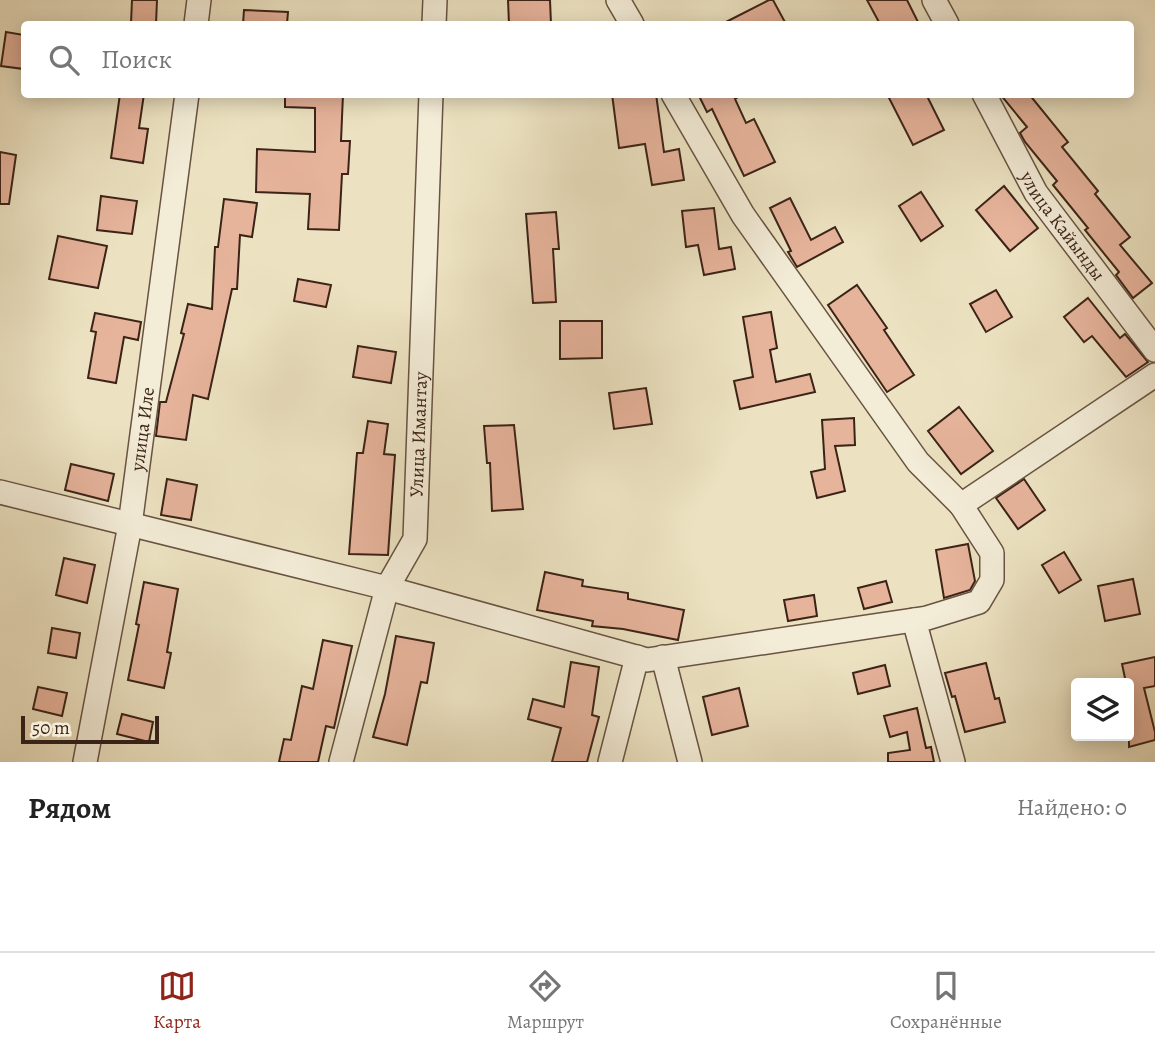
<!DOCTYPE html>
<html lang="ru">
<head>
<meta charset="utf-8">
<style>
  :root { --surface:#fff; --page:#f6f6f6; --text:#222; --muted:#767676; --line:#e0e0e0; --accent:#8f2418 }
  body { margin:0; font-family:Alegreya,serif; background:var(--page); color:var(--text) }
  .controls { position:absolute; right:21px; bottom:21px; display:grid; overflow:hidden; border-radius:7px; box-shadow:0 4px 18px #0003 }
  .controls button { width:63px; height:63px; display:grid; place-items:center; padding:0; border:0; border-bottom:2px solid var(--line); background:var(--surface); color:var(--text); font:35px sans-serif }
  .scale { position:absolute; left:21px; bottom:18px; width:138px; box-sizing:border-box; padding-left:7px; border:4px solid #3c2317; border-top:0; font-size:19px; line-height:24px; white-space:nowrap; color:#3c2317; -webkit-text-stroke:5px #f3ecd7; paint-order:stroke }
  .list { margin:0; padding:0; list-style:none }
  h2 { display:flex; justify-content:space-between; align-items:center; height:91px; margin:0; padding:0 28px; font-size:30px }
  h2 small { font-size:23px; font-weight:400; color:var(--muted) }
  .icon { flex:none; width:38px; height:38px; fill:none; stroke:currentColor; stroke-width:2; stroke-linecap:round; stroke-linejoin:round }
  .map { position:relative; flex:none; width:1155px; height:762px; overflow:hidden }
  .search { position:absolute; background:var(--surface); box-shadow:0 4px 18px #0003; left:21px; right:21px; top:21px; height:77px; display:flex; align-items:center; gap:18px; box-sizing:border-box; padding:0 24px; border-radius:7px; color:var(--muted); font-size:26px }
  .sheet { height:189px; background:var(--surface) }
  nav { display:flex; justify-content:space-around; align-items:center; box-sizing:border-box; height:98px; border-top:2px solid var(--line); background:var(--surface); font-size:19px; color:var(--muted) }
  nav a { display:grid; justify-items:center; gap:4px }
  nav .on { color:var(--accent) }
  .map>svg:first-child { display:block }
</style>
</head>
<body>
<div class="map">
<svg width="1155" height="762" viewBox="0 0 1155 762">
  <rect width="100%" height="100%" fill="#ece2c1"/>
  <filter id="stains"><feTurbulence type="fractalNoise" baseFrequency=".00286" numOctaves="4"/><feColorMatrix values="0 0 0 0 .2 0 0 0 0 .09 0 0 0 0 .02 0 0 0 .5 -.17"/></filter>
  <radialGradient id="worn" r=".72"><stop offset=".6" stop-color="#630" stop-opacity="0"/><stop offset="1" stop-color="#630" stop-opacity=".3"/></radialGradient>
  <!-- building -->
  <g fill="#e6b39b" stroke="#3c2317" stroke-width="2">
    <path d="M132,0H157L156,24L131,23Z"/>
    <path d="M508,0H550L551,24H509Z"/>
    <path d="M769,0H773L786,24H722Z"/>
    <path d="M867,0H907L919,24H880Z"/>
    <path d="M244,10L288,12L287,24H243Z"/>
    <path d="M6,32L24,35V69L1,66Z"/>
    <path d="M120,94H144L139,128L148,129L143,163L111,158Z"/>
    <path d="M285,94H343L341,141H350L348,174H342L339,230L308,229L310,194L256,192L257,149L315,152V108L285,107Z"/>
    <path d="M612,94H656L664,152L679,149L684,180L652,185L645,144L619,148Z"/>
    <path d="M698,94H743L735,99L746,123L754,119L775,162L744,176L712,109L707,112Z"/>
    <path d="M887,94H926L944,130L913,145Z"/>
    <path d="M1000,94H1029L1068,142L1062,147L1098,191L1095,194L1130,237L1120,245L1152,283L1133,298L1116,275L1119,272L1085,230L1088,228L1053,185L1057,181L1025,142L1020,133L1027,127Z"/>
    <path d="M0,152L16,155L9,204H0Z"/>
    <path d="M1004,186L1038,228L1010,251L976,210Z"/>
    <path d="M921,192L943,226L921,241L899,206Z"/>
    <path d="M101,196L137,201L132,234L97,230Z"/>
    <path d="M790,198L811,240L835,227L843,242L797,267L788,252L791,251L770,208Z"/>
    <path d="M224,199L257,203L252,237L240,235L237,289H232L208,399L193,395L186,440L156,436L160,402H166L184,334L181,333L188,304L212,309L215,247H218Z"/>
    <path d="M714,208L719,249L731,247L735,269L704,275L698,245L686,247L682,211Z"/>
    <path d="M556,212L559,249H553L556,302L533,303L526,214Z"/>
    <path d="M58,236L107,246L98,288L49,279Z"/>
    <path d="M298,279L331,285L326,307L294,301Z"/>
    <path d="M857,285L887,328L884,330L914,375L887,392L828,305Z"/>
    <path d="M996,290L1012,317L986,332L970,304Z"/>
    <path d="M1088,298L1120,338L1125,334L1148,362L1126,377L1092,336L1084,342L1064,317Z"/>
    <path d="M771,312L777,348L770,350L776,382L810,374L815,392L740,409L734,381L753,377L743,317Z"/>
    <path d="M95,313L141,322L138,340L124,337L116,383L88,378L96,332L91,331Z"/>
    <path d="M560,321H602V358L560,359Z"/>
    <path d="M358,346L396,352L391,383L353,377Z"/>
    <path d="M646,388L652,424L614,429L609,393Z"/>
    <path d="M959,407L993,451L961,474L928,431Z"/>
    <path d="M854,418L855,445L835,446L845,491L817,498L811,472L825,469L822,420Z"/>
    <path d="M368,421L388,424L384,454L395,455L388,555L349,554L357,453H363Z"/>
    <path d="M514,425L523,509L492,511L490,463H487L484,426Z"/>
    <path d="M71,464L114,474L108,501L65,490Z"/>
    <path d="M167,479L197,485L191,520L161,515Z"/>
    <path d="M1024,479L1045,510L1018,529L996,498Z"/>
    <path d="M968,544L975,581L970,590L944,598L936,550Z"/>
    <path d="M1064,552L1081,580L1059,593L1042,565Z"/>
    <path d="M64,558L95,565L87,603L56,595Z"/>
    <path d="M545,572L583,580L582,586L628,593V599L684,610L678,640L623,629L592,626L593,621L537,610Z"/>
    <path d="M1133,579L1140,614L1105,621L1098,586Z"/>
    <path d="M886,581L892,602L864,609L858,588Z"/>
    <path d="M144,582L178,589L167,652L171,653L164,688L128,680L139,625L136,624Z"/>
    <path d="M814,595L817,616L788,621L784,600Z"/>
    <path d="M52,628L80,633L76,658L48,653Z"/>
    <path d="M396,636L434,643L427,683L421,682L407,745L373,737L385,694Z"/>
    <path d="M323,640L352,646L334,728L326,726L318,762H279L284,739L291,740L302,686L313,689Z"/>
    <path d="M1155,657V686L1144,688L1155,732V740L1129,747V683H1126L1122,664Z"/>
    <path d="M571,662L599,667L592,715L599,717L587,762H552L561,728L528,719L533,699L564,707Z"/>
    <path d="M986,663L995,699L999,698L1005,722L965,732L955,696L952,697L945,673Z"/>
    <path d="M885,665L890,686L858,694L853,673Z"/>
    <path d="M38,687L67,693L62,716L33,709Z"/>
    <path d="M739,688L748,726L712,735L703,697Z"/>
    <path d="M917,708L926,748L931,747L934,762H888V753L910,750L907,732L890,737L884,716Z"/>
    <path d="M122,714L153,722L149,742L117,734Z"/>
  </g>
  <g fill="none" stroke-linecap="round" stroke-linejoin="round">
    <!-- minor casing -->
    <g stroke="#685342" stroke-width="26">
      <g id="minor">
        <path d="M618,0L632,24"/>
        <path d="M934,0L947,24"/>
        <path d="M196,24L199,0"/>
        <path d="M434,24L435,0"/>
        <path id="s1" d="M984,94L1036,193L1155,350"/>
        <path d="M0,492L387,588L647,660L927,618L979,602L992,580V553L961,505L918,462L743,215L673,94"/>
        <path d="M961,505L1155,375"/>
        <path d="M914,620L953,762"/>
        <path d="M663,657L690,762"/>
        <path id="s2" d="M85,762L130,525L187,94"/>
        <path id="s3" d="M341,762L387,588L415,539L431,94"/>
        <path d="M610,762L637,657"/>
      </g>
    </g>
    <!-- minor -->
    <use href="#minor" stroke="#f3ecd7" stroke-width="23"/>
  </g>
  <g text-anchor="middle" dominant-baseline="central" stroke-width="5" stroke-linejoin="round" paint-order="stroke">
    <!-- street labels -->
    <g font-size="19" fill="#3c2317" stroke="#f3ecd7">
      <text stroke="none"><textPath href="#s1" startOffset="154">улица Кайынды</textPath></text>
      <text stroke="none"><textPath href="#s2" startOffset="338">улица Иле</textPath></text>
      <text stroke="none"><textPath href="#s3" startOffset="341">Улица Имантау</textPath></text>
    </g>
  </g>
  <rect width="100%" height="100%" filter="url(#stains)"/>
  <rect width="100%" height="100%" fill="url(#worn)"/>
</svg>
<div class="controls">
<button><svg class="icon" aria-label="layers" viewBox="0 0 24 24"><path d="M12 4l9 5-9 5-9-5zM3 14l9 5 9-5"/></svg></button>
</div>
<div class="scale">50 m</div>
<div class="search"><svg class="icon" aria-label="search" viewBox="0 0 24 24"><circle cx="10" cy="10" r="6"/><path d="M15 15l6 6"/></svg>Поиск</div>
</div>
<section class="sheet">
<h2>Рядом<small>Найдено: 0</small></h2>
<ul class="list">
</ul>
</section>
<nav>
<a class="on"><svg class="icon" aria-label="map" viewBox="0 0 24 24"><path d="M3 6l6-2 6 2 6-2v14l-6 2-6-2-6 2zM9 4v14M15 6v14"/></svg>Карта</a>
<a><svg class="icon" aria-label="directions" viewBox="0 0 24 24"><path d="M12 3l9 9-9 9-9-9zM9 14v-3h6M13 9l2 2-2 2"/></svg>Маршрут</a>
<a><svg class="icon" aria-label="saved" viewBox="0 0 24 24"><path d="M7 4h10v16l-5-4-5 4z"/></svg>Сохранённые</a>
</nav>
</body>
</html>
